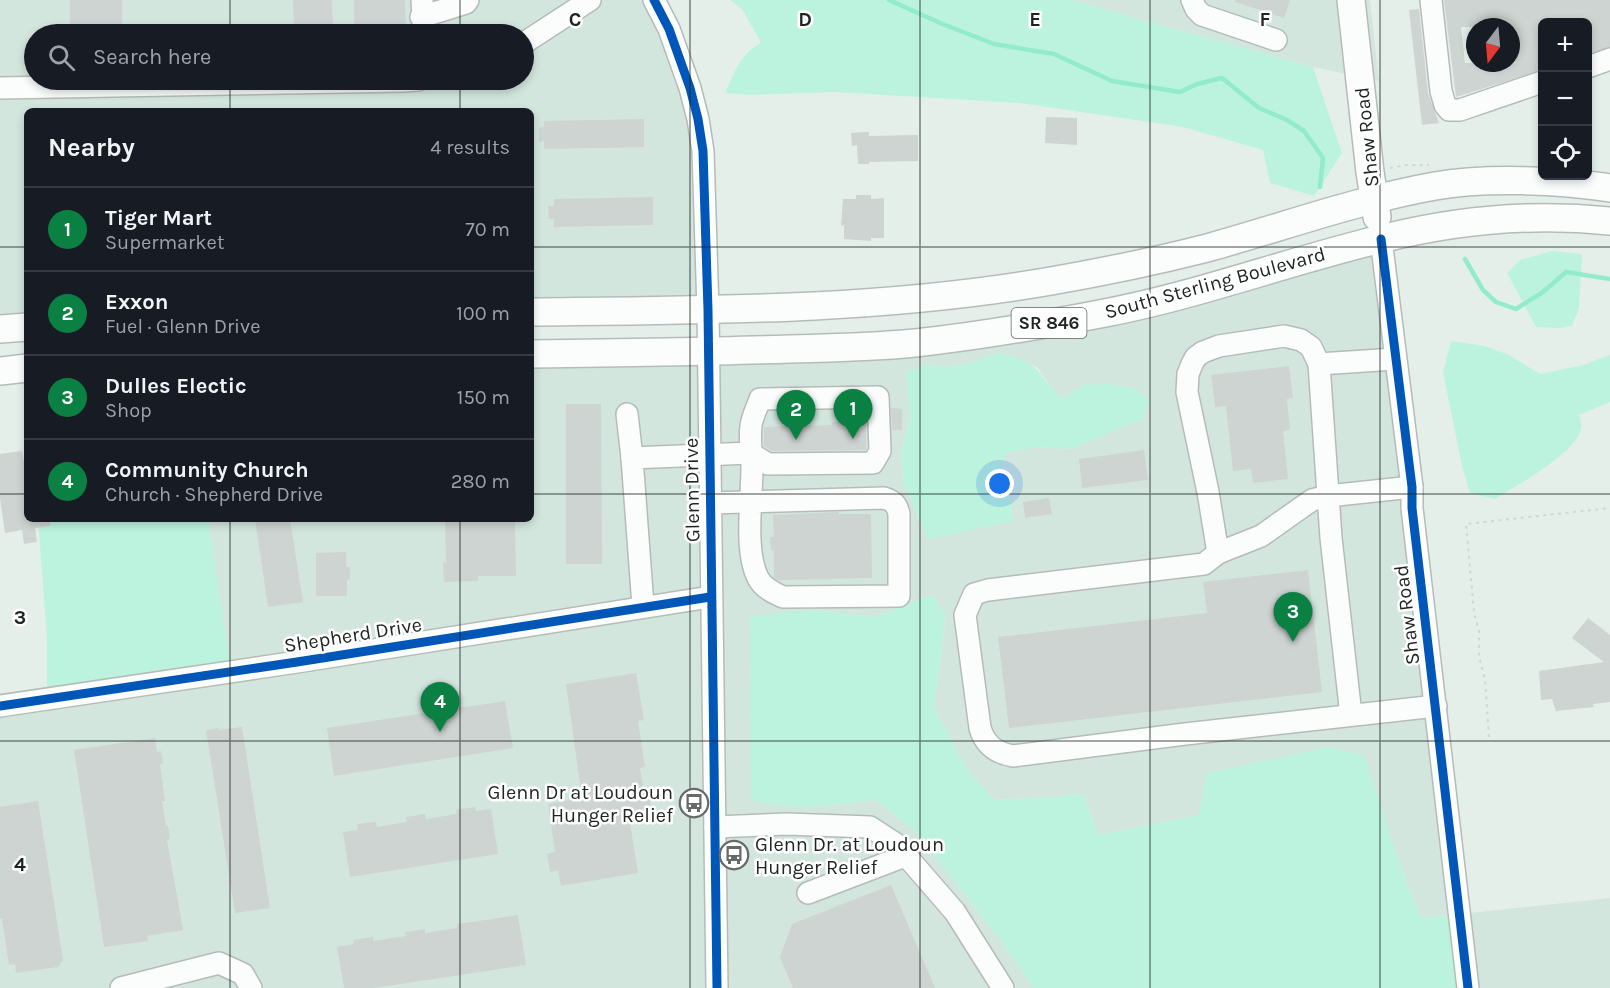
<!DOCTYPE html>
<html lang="en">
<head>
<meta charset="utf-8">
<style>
  :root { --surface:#171b24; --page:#242831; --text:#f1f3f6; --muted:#9ea1a6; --line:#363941; --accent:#0b8043 }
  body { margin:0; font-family:Karla,sans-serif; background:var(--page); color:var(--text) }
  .controls { position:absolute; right:18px; top:18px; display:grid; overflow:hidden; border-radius:9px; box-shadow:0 3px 9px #0003 }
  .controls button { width:54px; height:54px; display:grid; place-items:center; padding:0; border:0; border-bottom:2px solid var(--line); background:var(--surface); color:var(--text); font:30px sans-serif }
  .compass { position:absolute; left:1466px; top:18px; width:54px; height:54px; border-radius:50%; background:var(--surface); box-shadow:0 3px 9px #0003; rotate:196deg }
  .you { position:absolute; left:1000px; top:484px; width:21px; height:21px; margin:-15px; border:4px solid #fff; border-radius:50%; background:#1a73e8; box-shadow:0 0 0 9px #1a73e833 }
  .badge { display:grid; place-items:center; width:39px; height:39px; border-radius:50%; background:var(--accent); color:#fff; font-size:20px; font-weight:700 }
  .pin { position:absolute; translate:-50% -50px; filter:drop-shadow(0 2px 3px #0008) }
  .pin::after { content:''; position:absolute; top:32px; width:21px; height:18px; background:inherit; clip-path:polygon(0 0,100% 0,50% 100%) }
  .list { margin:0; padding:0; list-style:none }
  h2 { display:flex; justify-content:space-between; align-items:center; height:78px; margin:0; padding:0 24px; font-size:26px }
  h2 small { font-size:20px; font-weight:400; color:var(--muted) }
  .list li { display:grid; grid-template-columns:39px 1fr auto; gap:18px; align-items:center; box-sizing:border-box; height:84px; padding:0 24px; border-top:2px solid var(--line) }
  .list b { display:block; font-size:22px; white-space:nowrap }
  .list p { margin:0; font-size:20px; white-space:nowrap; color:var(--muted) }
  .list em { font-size:20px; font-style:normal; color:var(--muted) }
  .icon { flex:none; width:33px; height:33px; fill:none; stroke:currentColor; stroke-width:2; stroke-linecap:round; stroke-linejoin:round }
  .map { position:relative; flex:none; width:1610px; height:988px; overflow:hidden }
  .search { position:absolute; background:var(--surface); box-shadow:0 3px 9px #0003; left:24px; top:24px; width:510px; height:66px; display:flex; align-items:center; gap:15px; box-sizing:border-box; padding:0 21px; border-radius:33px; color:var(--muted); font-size:22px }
  .panel { position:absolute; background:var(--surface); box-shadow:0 3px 9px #0003; left:24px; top:108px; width:510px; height:414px; border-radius:9px }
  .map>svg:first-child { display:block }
</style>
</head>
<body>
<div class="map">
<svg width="1610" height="988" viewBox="0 0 1610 988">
  <rect width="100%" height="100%" fill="#e5efea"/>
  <!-- built -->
  <g fill="#d3e6de" fill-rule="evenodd">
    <path d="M0,0H654L690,88L708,310L531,312V111H27V327L0,329ZM34,34H524V80H34Z"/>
    <path d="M1071,0H1370L1379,81L1313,67Z"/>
    <path d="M1381,239L1460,914L1610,898V988H1468L1459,914L1421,918L1396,854L1199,815L1098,835L1084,795L995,800L968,771L934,708L946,615L932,595L875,617L813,610L751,732V800L802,808L876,800L917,833L1001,941L1034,988H0V706L230,671L208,519H531V354L914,343ZM999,353L1037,367L1053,390L1063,399L1084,385L1105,434L1074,449L1035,447L1007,453L1000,470L1008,489L928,539L903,481L901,452L910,419L929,365L950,367L971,363Z"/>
  </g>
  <!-- green -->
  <g fill="#bcf3de">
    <path d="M730,0H1071L1313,67L1342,153L1314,196L1270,183L1263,150L1183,127L1020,103L835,92L751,95L725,93C734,73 741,53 761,43L742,9Z"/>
    <path d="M1552,251L1582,254L1579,308L1572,326L1560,328L1536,327L1507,273L1520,260Z"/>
    <path d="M1451,341L1485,346L1509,355L1540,374L1583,365L1610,355V402L1579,415C1580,420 1582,424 1581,429C1576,453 1516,486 1495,499L1470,493L1462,466L1443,372Z"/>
    <path d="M999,353C1040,359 1036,375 1063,399L1084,385L1108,384L1135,388L1149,400L1142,420L1105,434L1074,449L1035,447L1007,453L1000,470L1008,489L1014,521L928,539L903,481L901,452L910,419L906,371L929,365L950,367L971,363Z"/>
    <path d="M38,519H208L231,672L47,698V639Z"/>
    <path d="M932,595L946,614L934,708L968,771L995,800L1084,795L1098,835L1199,815L1207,773L1329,747L1364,755L1396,854L1421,918L1460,914L1468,988H1034L1001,941L917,833L876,800L802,808L751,801L750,616L813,610L875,617Z"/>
  </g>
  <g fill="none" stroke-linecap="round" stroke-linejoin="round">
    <!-- stream -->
    <g stroke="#92eccc" stroke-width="4.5">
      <path d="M889,0L940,23L994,44L1054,54L1112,81L1180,92L1197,84L1222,78L1259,108L1287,120L1304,131L1323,158L1320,187"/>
      <path d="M1465,259L1483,290L1496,302L1516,309L1543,292L1566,272L1610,279"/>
    </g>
  </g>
  <!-- building -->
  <g fill="#cdd4d1" fill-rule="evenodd">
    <path d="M70,0H122V32L70,33Z"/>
    <path d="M293,0H332L333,29L294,30Z"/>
    <path d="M354,0H405L406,29L354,30Z"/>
    <path d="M1235,0H1290L1284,18L1235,2Z"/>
    <path d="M1444,0H1610V47L1587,54V22H1542V70L1456,97ZM1461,27H1511L1515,63H1465Z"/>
    <path d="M1419,9L1428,93L1439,123L1422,125L1409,10Z"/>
    <path d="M1046,117L1077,118V145L1045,143Z"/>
    <path d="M644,119V147L544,149V141L539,142V128L544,127V121Z"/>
    <path d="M869,132V136L918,135V161L869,162V164H858L857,145L852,146L851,133Z"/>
    <path d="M856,195H871V199L884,198V238H871V241L844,239V225L841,226L843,199H856Z"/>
    <path d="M653,197V225L554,227V219H549L548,206H554V199Z"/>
    <path d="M1289,366L1293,398L1287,399L1290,430L1283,431L1288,479L1253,483L1251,469L1233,471L1226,406L1215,407L1211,375Z"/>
    <path d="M566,404H601L602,564H566Z"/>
    <path d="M891,408L902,409V430H892Z"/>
    <path d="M866,419V450L772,451L764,446V427L832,425V422H837V420Z"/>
    <path d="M1144,450L1148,480L1082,488L1079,459Z"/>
    <path d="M22,451L27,479V519H50V526L35,528L37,542L24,544L22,530L5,533L0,498V454Z"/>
    <path d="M1049,498L1052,514L1025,518L1023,502Z"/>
    <path d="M839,512V514H871L872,578L778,580L774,578V550H771L770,537H774L773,515Z"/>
    <path d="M255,519H290L303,602L268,607Z"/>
    <path d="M445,519H515L516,576H478V581L444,582L443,563L446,562Z"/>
    <path d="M346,552V567H350V579L347,580V596H316V553Z"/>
    <path d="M1308,570L1322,692L1009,728L998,637L1207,613L1203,582Z"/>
    <path d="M1588,618L1610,635V702L1593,704L1594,707L1556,711L1552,699L1541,700L1539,671L1604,662L1572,638Z"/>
    <path d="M636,673L644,720L638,721L645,767L640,768L644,792L648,791L652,813L629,817L638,873L561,886L558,870L550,872L547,854L555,852L548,804L582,798L566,684Z"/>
    <path d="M505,701L513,748L334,776L327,728Z"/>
    <path d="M242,727L270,908L235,913L206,730L218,728L219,730Z"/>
    <path d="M155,738L157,752L161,751L163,764H160L165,801H162L166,826H168L170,839L167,840L183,930L147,936L148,941L104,947L74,750Z"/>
    <path d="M38,801L63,960L58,967L16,973L15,964L9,965L2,919H0V807Z"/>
    <path d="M475,807L476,811L491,809L498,854L350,877L343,832L358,830L357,824L376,822L377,827L407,822L406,817L425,814L426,819L457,814L456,810Z"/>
    <path d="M891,885L935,988H793L780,957L792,924Z"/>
    <path d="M518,915L526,965L374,988H344L337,947L354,944L353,940L373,937V941L406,936L405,932L425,929V933L457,928V924Z"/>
  </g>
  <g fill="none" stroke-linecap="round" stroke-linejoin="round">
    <!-- minor casing -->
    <g stroke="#b5bcb8" stroke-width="24">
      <g id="minor">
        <path d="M422,0L424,34"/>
        <path d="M654,0L669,29L690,88L698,119L703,151L708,310L717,988"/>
        <path d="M1192,0L1196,9L1202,15L1276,40"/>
        <path d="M1431,0L1441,91L1445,105L1449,110H1460L1542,82"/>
        <path d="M421,17L466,3L468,0"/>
        <path d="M524,43L590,0"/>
        <path d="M1588,67L1610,59"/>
        <path d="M0,88L403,81L418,80"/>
        <path d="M1381,239L1412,487V508L1468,988"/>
        <path d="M1395,359L1319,364L1311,347L1301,340L1284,336L1219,346L1203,352L1196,357L1192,364L1188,374L1187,392L1208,492L1218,553L1204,564L988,590L974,594L965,615L980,728C985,745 996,753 1013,756L1185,734L1436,706"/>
        <path d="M1319,364L1331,538L1351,715"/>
        <path d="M627,414L632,458"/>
        <path d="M1218,553L1261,536L1312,500L1328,496L1412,487"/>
        <path d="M643,606L632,458L750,453L768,464L873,463L880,451L878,397L760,399C757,408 752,417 751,426C749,441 752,453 752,467C752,497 744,551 758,578C763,588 774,593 783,597L899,596V514C897,505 894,501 884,498L710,503"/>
        <path d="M0,706L297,662L710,597"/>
        <path d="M715,827L787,824L870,827L896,844L955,912L1003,988"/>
        <path d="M808,893L905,856"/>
        <path d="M121,988L219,963L243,974L251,988"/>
      </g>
    </g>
    <!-- major casing -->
    <g stroke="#b5bcb8" stroke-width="30">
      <g id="major">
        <path d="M1351,0L1370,172L1377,217"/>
        <path d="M531,312C705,310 879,311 1051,281C1103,272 1156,261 1207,248C1283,227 1357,200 1435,186C1485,177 1559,180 1610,188"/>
        <path d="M0,329L27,327"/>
        <path d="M531,354C617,353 703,352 789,349C831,348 874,347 915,343C979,336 1043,325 1105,313C1199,295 1289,261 1381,239C1456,220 1533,213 1610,221"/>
        <path d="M0,371L27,368"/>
      </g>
    </g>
    <!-- path -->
    <g stroke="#d2d5d4" stroke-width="2" stroke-dasharray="3 4.5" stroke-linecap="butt">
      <path d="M1390,168L1406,165H1429"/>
      <path d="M1489,737L1485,679L1479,656V632L1474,612L1466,524L1610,508"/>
    </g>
    <!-- minor -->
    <use href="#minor" stroke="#fbfdfc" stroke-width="21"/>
    <!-- major -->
    <use href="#major" stroke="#fbfdfc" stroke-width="27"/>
    <!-- cycleway casing -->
    <g stroke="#fff" stroke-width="13">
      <g id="cycleway">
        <path d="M654,0L669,29L690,88L698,119L703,151L708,310L717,988"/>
        <path d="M1381,239L1412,487V508L1468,988"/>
        <path d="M0,706L297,662L710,597"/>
      </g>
    </g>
    <!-- cycleway -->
    <use href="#cycleway" stroke="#0057b8" stroke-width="9"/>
  </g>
  <!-- grid -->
  <path fill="none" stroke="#1e2422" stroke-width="1.5" stroke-opacity="0.55" d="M230,0V34M460,0V34M690,0V988M920,0V988M1150,0V988M1380,0V988M230,80V111M460,80V111M0,247H27M531,247H1610M0,494H27M531,494H1610M230,519V988M460,519V988M0,741H1610"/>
  <!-- icons -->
  <defs>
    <g id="bus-ring" transform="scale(1.5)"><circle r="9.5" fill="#fff" stroke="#646b68" stroke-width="1.5"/><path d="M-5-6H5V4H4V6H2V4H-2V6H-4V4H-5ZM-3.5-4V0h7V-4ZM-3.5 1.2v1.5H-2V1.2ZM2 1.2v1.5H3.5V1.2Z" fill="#646b68"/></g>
  </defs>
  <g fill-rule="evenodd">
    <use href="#bus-ring" x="694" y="803"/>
    <use href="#bus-ring" x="734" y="855"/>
  </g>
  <g text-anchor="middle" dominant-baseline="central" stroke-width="5" stroke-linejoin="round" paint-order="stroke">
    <!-- shield labels -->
    <rect fill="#fff" stroke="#626664" stroke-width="1.5" x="1011.5" y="308" width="75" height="30" rx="4.5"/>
    <g font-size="18" font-weight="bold" fill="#1e2422">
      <text x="1049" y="323">SR 846</text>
    </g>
    <!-- street labels -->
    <g font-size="20" fill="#1e2422" stroke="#fff">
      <text transform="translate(1367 137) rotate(-96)">Shaw Road</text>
      <text transform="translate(1215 283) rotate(-15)">South Sterling Boulevard</text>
      <text transform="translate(692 490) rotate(-91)">Glenn Drive</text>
      <text transform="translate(1407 615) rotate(-97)">Shaw Road</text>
      <text transform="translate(353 635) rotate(-9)">Shepherd Drive</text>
    </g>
    <!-- poi labels -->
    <g font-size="20" fill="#1e2422" stroke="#fff" text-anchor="end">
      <text x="673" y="792">Glenn Dr at Loudoun<tspan x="673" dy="23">Hunger Relief</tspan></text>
      <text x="755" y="844" text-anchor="start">Glenn Dr. at Loudoun<tspan x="755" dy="23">Hunger Relief</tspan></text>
    </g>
  </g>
  <g font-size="20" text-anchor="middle" font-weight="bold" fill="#1e2422" stroke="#fff" stroke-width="5" stroke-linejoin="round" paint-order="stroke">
    <text x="575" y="26">C</text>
    <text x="805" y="26">D</text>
    <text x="1035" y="26">E</text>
    <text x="1265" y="26">F</text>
    <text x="20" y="624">3</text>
    <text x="20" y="871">4</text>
  </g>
</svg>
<div class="controls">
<button>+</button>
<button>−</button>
<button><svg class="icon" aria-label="locate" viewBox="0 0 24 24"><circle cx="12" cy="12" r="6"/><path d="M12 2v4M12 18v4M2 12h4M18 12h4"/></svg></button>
</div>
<svg class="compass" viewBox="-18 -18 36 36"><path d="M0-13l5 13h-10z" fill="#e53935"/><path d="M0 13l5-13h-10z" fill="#9ea1a6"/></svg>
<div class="you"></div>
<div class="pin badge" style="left:853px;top:439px">1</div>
<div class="pin badge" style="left:796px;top:440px">2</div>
<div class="pin badge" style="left:1293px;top:642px">3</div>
<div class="pin badge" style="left:440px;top:732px">4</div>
<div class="search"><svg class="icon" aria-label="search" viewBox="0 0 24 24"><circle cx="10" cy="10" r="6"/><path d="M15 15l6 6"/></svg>Search here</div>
<section class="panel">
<h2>Nearby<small>4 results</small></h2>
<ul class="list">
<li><span class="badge">1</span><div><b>Tiger Mart</b><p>Supermarket</p></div><em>70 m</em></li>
<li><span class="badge">2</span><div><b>Exxon</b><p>Fuel · Glenn Drive</p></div><em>100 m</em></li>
<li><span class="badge">3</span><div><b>Dulles Electic</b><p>Shop</p></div><em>150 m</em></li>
<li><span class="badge">4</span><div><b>Community Church</b><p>Church · Shepherd Drive</p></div><em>280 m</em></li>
</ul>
</section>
</div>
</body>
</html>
